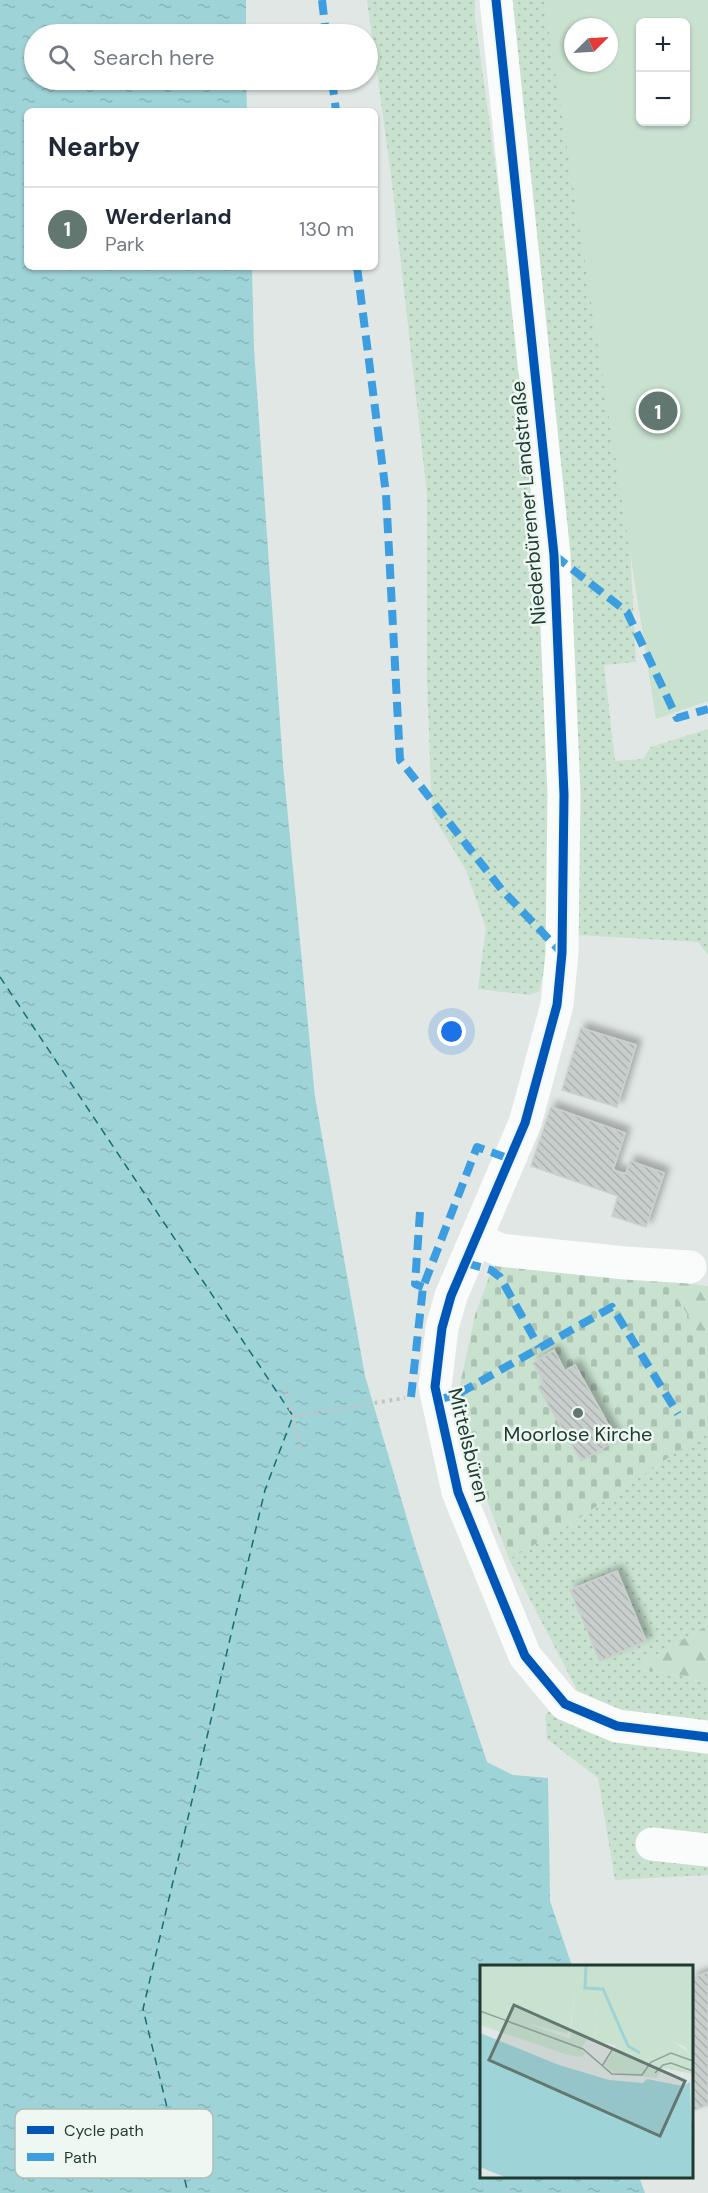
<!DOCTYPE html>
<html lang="en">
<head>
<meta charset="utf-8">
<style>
  :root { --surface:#fff; --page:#f6f6f7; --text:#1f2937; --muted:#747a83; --line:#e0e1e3; --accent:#627770 }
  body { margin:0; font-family:"DM Sans",sans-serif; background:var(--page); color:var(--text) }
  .controls { position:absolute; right:18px; top:18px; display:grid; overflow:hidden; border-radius:9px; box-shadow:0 2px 4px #0004 }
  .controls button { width:54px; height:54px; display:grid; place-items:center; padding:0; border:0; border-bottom:2px solid var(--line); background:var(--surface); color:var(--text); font:30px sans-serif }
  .compass { position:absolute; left:564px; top:18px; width:54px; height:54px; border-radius:50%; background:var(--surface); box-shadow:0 2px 4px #0004; rotate:66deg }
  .you { position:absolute; left:452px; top:1032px; width:21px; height:21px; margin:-15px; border:4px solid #fff; border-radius:50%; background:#1a73e8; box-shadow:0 0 0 9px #1a73e833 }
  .badge { display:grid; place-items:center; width:39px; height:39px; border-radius:50%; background:var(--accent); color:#fff; font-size:20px; font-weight:700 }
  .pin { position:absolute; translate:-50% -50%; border:3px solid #fff; box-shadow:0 2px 6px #0006 }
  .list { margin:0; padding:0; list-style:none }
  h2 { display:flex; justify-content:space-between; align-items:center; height:78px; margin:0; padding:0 24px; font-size:26px }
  h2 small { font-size:20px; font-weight:400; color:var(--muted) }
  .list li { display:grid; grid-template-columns:39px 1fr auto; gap:18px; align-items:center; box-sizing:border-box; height:84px; padding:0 24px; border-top:2px solid var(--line) }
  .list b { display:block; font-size:22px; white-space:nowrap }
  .list p { margin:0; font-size:20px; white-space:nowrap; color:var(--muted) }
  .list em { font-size:20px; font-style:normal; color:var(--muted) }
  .icon { flex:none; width:33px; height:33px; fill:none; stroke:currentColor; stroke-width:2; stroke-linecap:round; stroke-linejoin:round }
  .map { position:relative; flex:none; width:708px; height:2193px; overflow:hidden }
  .search { position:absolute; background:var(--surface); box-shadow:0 2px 4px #0004; left:24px; top:24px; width:354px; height:66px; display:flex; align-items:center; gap:15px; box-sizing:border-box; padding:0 21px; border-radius:33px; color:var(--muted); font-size:22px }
  .panel { position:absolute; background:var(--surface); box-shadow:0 2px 4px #0004; left:24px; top:108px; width:354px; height:162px; border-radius:9px }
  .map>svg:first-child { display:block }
</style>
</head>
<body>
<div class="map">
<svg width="708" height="2193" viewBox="0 0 708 2193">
  <defs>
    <pattern id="grass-dots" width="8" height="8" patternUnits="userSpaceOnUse" patternTransform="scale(1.5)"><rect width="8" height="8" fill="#c8e2cf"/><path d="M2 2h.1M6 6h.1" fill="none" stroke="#abc3b2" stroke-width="1.8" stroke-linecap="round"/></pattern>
    <pattern id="forest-firs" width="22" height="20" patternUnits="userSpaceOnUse" patternTransform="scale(1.5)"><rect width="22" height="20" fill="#c8e2cf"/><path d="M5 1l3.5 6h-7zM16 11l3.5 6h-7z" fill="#abc3b2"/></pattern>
    <pattern id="cemetery-stones" width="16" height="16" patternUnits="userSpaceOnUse" patternTransform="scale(1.5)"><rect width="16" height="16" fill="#c8e2cf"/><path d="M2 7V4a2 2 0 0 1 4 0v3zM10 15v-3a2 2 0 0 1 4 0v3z" fill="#abc3b2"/></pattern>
    <pattern id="water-ripples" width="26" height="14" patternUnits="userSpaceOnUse" patternTransform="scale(1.5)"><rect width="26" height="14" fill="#9ed3d7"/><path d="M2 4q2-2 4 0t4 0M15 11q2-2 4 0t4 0" fill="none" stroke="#88b6b9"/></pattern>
    <pattern id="building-back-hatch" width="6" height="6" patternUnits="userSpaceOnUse" patternTransform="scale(1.5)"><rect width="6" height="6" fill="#c8cecb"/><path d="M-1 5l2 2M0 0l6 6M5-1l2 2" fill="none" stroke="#abb2af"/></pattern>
    <filter id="shadow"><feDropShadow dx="5.5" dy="-5.5" stdDeviation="3" flood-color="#0004"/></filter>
  </defs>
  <rect width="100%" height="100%" fill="#e0e7e4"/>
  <!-- grass -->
  <g fill="url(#grass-dots)">
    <path d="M367,0H475V18L514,301L537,525L554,931L539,991L530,995L478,989L486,928L466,870L432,814L427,677V494L391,175Z"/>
    <path d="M501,0H553L626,473L636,662L604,665L615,761L643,759L651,747L708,729V955L698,942L577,935Z"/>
    <path d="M708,1434V1625L634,1668L678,1675L708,1685V1875L615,1880L598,1778L547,1739L545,1715L577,1690L509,1559L566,1527L693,1441Z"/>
  </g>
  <!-- forest -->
  <g fill="url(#forest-firs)">
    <path d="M667,1281L708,1286V1349Z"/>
    <path d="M708,1625V1685L678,1675L633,1668Z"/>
  </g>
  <!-- cemetery -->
  <path fill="url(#cemetery-stones)" fill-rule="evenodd" d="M497,1256L667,1281L708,1349V1434L693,1441L566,1527L509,1559L471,1457L458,1394L475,1315ZM554,1350L565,1371L575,1366L617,1440L581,1461L538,1387L544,1383L533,1363Z"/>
  <!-- park -->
  <path fill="#c8e2cf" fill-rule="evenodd" d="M544,0H708V701L656,719ZM640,22H686V122H640ZM573,27H609V63H573Z"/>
  <!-- water -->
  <path fill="url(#water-ripples)" d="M0,0H246V34H34V80H246L247,111H27V267H252L254,349L283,765L315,1097L365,1376L415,1546L487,1762L513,1775L548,1778L550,1901L572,1966H482V2176L639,2177L645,2193H0Z"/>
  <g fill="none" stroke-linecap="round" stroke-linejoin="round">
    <!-- ferry -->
    <path stroke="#176c78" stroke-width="1.5" stroke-dasharray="8 6" stroke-linecap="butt" d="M0,977L293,1416L265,1490L143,2009L188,2193"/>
  </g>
  <!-- building -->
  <g fill="url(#building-back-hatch)" stroke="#c9d0cd" stroke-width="1.5" filter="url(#shadow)">
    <path d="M581,1028L636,1045L617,1107L562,1090Z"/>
    <path d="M551,1107L625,1133L613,1170L626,1174L630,1161L664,1173L646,1227L612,1216L618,1196L531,1166Z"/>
    <path d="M554,1350L565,1371L575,1365L617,1440L581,1461L538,1387L544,1383L533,1363Z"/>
    <path d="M617,1571L646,1641L600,1661L570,1590Z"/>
    <path d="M708,1972V2105L692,2111V1978Z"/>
  </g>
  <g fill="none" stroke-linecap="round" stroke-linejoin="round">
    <!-- path -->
    <g stroke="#bfc7c5" stroke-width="4" stroke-dasharray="3 4.5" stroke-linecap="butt">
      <path d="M539,1347L543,1356"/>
      <path d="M285,1386L301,1451"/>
      <path d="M293,1416L405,1398"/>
    </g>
    <!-- minor -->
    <g stroke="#fafbfb" stroke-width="33">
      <path d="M496,0L554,555L564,795L562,953L557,1005L525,1123L451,1296L442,1328L435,1387L458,1492L525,1656L565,1704L617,1726L708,1737"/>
      <path d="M477,1239L500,1250L625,1263L690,1267"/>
      <path d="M652,1844L708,1850"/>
    </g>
    <!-- quiet -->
    <g stroke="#3c9ee1" stroke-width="8" stroke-dasharray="15 8" stroke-linecap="butt">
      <path d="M322,0L326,34"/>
      <path d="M332,80L336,111"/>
      <path d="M357,267L386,494L400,760L502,890L562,953"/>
      <path d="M554,555L627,612L677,718L708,709"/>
      <path d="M420,1212L415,1284L423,1287"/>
      <path d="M466,1263L491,1270L500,1277L539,1347"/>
      <path d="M411,1397L423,1287L477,1147L510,1159"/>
      <path d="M438,1400L458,1394L612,1307L678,1414"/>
    </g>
    <!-- cycleway casing -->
    <g stroke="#eef7f2" stroke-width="13">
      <path id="cycleway" d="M496,0L554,555L564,795L562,953L557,1005L525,1123L451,1296L442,1328L435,1387L458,1492L525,1656L565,1704L617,1726L708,1737"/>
    </g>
    <!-- cycleway -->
    <use href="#cycleway" stroke="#0057b8" stroke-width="9"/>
  </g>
  <!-- markers -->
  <circle fill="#627770" stroke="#eef7f2" stroke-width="2" cx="578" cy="1413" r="6"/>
  <g text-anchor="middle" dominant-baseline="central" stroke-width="5" stroke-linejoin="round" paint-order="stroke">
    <!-- street labels -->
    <g font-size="20" fill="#1e3a31" stroke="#eef7f2">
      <text transform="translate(528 503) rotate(-95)">Niederbürener Landstraße</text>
      <text transform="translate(469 1445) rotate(76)">Mittelsbüren</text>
    </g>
    <!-- poi labels -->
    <g font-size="20" fill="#1e3a31" stroke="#eef7f2">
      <text x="578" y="1434">Moorlose Kirche</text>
    </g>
  </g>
  <!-- overview -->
  <g transform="translate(480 1965)">
    <rect width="213" height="213" fill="#e0e7e4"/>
    <path d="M135,0H213V4L204,3L165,19L168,47L162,48ZM95,25L118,27L115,75L107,73L102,83L12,51L4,43L90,74ZM0,46L101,84L105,88L103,92L88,90L0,60ZM192,76L211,89L213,109L182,103L177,113L148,110L145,88L160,92L162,103L174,80Z" fill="#c8e2cf"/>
    <path d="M6,0H135L162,48L168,46L162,33L165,19L204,3L213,4V93L205,82L192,76L174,80L161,104L160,92L132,88L136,81L115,75L118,27L95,25L90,67L68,63Z" fill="#c8e2cf"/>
    <path d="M143,86L145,88L148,110L134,108L124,100L132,88Z" fill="#c8e2cf"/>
    <path d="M0,0H91L88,69L0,46Z" fill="#c8e2cf"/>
    <path d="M0,68L79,100L129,115L163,118L167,114L202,121L210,117L213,213H27L0,202Z" fill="#9ed3d7"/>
    <path fill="none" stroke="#9ed3d7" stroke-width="3" d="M106,0L105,23L123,24L148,81L160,88M0,100L70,132L130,122L171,154L213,161"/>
    <path fill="none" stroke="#92a29c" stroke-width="1.5" d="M0,46L103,84L132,109L162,110L171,97L191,88L213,96M122,101L132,85M175,108L183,100L191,98L213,106"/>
    <path fill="#627770" fill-opacity="0.15" stroke="#627770" stroke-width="3" d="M34,40L205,116L180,171L9,95Z"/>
    <rect width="213" height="213" fill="none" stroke="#1e3a31" stroke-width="3"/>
  </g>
  <!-- legend -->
  <rect x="15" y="2109" width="198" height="69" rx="9" fill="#eef7f2" stroke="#b0beb8" stroke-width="1.5"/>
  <rect x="27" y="2126" width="27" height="8" fill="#0057b8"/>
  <rect x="27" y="2153" width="27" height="8" fill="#3c9ee1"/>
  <g font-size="16" fill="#1e3a31">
    <text x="64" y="2136">Cycle path</text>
    <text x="64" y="2163">Path</text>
  </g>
</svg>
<div class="controls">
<button>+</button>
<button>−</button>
</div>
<svg class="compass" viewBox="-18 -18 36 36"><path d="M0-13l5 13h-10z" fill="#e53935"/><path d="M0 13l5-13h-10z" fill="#747a83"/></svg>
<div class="you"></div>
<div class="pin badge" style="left:658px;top:411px">1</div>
<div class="search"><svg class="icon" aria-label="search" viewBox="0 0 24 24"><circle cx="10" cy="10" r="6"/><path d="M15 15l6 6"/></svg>Search here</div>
<section class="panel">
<h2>Nearby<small></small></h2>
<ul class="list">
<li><span class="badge">1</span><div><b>Werderland</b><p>Park</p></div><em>130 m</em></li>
</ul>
</section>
</div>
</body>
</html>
